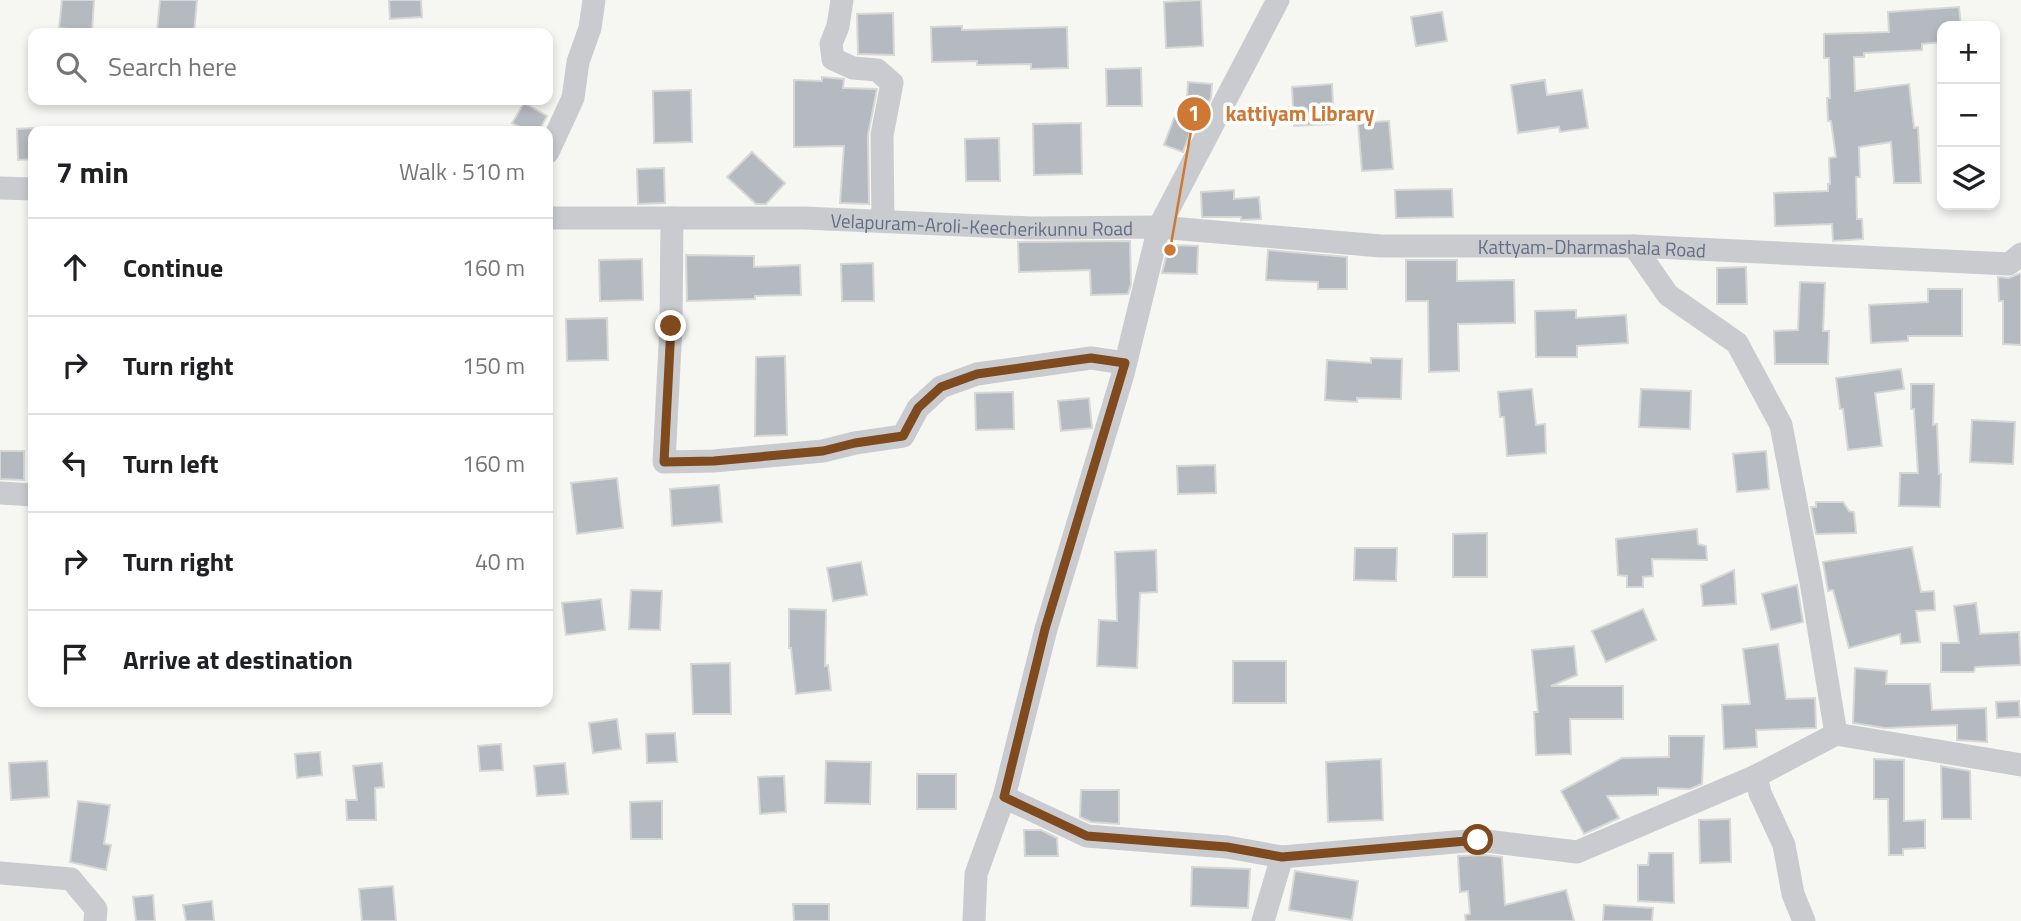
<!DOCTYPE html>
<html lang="en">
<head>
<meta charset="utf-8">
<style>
  :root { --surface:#fff; --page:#f2f2f2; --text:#202124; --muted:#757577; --line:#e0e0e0 }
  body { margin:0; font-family:"Titillium Web",sans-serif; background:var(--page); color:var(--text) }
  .controls { position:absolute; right:21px; top:21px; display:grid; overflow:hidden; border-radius:14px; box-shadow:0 4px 10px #0003 }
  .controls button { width:63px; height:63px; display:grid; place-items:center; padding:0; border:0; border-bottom:2px solid var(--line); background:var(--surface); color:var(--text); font:35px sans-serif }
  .stop { position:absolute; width:21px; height:21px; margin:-16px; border:5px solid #7e4a1e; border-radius:50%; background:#fff }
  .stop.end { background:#7e4a1e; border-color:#fff; box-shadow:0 2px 7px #0008 }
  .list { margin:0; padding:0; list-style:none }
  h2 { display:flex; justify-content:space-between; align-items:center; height:91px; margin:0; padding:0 28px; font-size:30px }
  h2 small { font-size:23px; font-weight:400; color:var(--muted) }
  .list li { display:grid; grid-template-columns:46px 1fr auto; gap:21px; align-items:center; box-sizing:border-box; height:98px; padding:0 28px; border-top:2px solid var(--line) }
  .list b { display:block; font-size:26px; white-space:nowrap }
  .list em { font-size:23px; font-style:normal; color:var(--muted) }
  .icon { flex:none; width:38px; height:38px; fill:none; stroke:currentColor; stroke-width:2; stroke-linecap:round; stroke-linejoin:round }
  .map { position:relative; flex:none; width:2021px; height:921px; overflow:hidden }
  .search { position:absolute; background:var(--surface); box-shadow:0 4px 10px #0003; left:28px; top:28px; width:525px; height:77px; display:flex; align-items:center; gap:18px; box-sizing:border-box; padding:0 24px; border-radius:14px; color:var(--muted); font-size:26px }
  .panel { position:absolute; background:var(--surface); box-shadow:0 4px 10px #0003; left:28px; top:126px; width:525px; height:581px; border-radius:14px }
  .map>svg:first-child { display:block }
</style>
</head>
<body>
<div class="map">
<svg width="2021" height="921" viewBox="0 0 2021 921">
  <rect width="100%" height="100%" fill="#f6f7f3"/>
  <!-- building -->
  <g fill="#b5b9c0" stroke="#d7d8d5" stroke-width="2">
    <path d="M62,0H94L92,31L59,28Z"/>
    <path d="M160,0H197L194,33L157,32Z"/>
    <path d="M389,0H421L422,17L390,19Z"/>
    <path d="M1201,0L1203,46L1166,48L1164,2Z"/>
    <path d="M1959,7L1961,26H1942V42L1922,44V50L1864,53V57H1854L1855,91L1909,84L1914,128L1918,127L1921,183H1894L1891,142L1859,147L1860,177H1856L1857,219H1862L1863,239L1833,241L1832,224L1775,226L1774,193L1828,191V184H1830L1829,158L1836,157L1831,121H1828L1827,98H1830L1829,58H1824V34L1889,32L1888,12Z"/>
    <path d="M1442,12L1447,41L1416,46L1411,17Z"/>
    <path d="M893,13L894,55L858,54L857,14Z"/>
    <path d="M962,26V30L1067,27L1068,68L1031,69V64L977,65V61L932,62L931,27Z"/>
    <path d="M1141,68L1142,106H1107L1106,69Z"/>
    <path d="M822,77L844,79L843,88L877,89L868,135L869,204L840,203L844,146L794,147V80L822,81Z"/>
    <path d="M1545,80L1547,95L1582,90L1588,128L1560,132L1559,127L1518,133L1511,85Z"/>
    <path d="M1188,82L1212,84L1211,98L1202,116L1186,114Z"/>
    <path d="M1332,84L1334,124L1294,126L1292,87Z"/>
    <path d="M691,90L692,142L654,143L653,91Z"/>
    <path d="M524,103L547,116L539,131H527L512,123Z"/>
    <path d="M1174,118L1193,125L1183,152L1164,145Z"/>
    <path d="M1389,121L1393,169L1362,171L1358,123Z"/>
    <path d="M1081,123L1082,174L1034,175L1033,124Z"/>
    <path d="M33,128V159L18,160L17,129Z"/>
    <path d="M999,138L1000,181H966L965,139Z"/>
    <path d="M752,152L785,183L766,204H756L727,177Z"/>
    <path d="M664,168L665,203L638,204L637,169Z"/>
    <path d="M1452,189L1453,217L1396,218L1395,190Z"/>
    <path d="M1234,190V199L1259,197L1261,219L1241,220V217H1202L1201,192Z"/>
    <path d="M1130,241L1131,284L1128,294L1091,295L1090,270L1019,272L1018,242Z"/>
    <path d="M1169,245L1198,246L1197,274L1162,273Z"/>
    <path d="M1268,250L1347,257V289H1318V282L1266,280Z"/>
    <path d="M686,255L754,256V267L800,265L801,295L755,296V299L687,301Z"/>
    <path d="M642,259L643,300L600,301L599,260Z"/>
    <path d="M1406,260H1457V281L1514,280L1515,323L1458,324L1459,371L1429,372L1428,301H1406Z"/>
    <path d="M873,263L874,301H842L841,264Z"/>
    <path d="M1746,267L1747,304H1717V268Z"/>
    <path d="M2021,273V345L2003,344V301H1999L1998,277L2009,278Z"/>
    <path d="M1800,282L1825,283L1823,331H1829L1828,364H1775L1774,331L1798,330Z"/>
    <path d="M1928,289H1962V336H1908V341L1871,343L1869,305L1928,302Z"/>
    <path d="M1576,310V318L1626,315L1628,343L1577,346V357H1536L1535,311Z"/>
    <path d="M607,318L608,360L567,361L566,319Z"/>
    <path d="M785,356L787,435L755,436L756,357Z"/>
    <path d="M1371,358L1402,359L1401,399L1357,398V402L1325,400L1327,360L1371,363Z"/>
    <path d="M1901,369L1904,389L1875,393L1882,446L1848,450L1843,409H1840L1836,378Z"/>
    <path d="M1911,384H1934L1933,425L1937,424L1939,474H1941L1940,507L1899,506L1900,473H1918L1914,409H1911Z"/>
    <path d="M1532,389L1536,425L1545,424L1546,453L1507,456L1504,417H1500L1498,392Z"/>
    <path d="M1641,389L1691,391L1690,429L1639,427Z"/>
    <path d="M1013,392L1014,429L976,430L975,393Z"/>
    <path d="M1089,398L1092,428L1061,431L1058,401Z"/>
    <path d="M1972,420L2015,422L2013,464L1970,462Z"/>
    <path d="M0,451H24V480L0,479Z"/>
    <path d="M1766,451L1769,489L1737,492L1733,454Z"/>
    <path d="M1215,465L1216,493L1178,494L1177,466Z"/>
    <path d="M617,478L623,528L577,534L571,483Z"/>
    <path d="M719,485L722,522L672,526L670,489Z"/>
    <path d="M1816,502H1843L1849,511L1854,512L1856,533L1816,534L1811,507H1816Z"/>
    <path d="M1697,529L1698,544L1706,546L1707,560L1652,559L1653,576L1643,577V587H1627V576L1618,575L1616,539Z"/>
    <path d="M1487,533V577H1453V534Z"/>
    <path d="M1912,547L1921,592L1934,591L1935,610L1916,611L1920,642L1901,644L1900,634L1849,648L1833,590L1828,591L1823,562Z"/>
    <path d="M1355,548H1397L1396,581L1354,580Z"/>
    <path d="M1156,550L1157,592L1140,593L1137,668L1097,666L1099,620L1117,621L1115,552Z"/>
    <path d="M861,562L867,595L833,601L827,568Z"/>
    <path d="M1734,570L1736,604L1703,606L1701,585Z"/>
    <path d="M1797,585L1803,622L1771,630L1762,594Z"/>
    <path d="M631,590L662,591L660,630L629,629Z"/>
    <path d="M601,599L605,630L566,635L562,603Z"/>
    <path d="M1976,603L1980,634L2019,632L2021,665L1975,667L1974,672H1941V643H1959L1954,606Z"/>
    <path d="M789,609L826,610L825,666L828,665L831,690L796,694L791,648H789Z"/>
    <path d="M1643,609L1656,640L1606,662L1592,631Z"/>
    <path d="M1778,644L1786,699L1815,698L1816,728L1756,730L1757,747L1724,749L1722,705L1750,704L1743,649Z"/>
    <path d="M1574,646L1577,675L1551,686H1623V719H1570L1571,754L1536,755L1534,712H1538L1532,650Z"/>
    <rect x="1233" y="661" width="53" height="42"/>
    <path d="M730,663L731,714H693L691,664Z"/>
    <path d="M1855,668L1887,671L1886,684H1930L1932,710L1986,708L1987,742L1957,740V725L1885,728L1853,723Z"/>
    <path d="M2019,701L2020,717L1997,718L1996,702Z"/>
    <path d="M617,719L621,749L593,753L589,723Z"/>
    <path d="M675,733L677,762L647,763L646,734Z"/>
    <path d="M1669,736H1704L1702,784L1690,789L1658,788V795L1607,796L1619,818L1584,834L1561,791L1622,758L1669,757Z"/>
    <path d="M501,744L503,770L480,771L478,746Z"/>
    <path d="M320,752L322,775L297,778L295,754Z"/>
    <path d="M1381,759L1383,820L1328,822L1326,762Z"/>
    <path d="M1874,759L1904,760V821L1925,820V848L1903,849V855H1889L1888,799H1874Z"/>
    <path d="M47,761L49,797L11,800L9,763Z"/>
    <path d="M826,761L871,762L870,804L825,803Z"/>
    <path d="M382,763L384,787L375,788L376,820H347L346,800H357L353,766Z"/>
    <path d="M565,763L568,794L537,796L534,766Z"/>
    <path d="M1941,766L1970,771L1971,819H1942Z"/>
    <rect x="917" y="774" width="39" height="35"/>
    <path d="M784,776L786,812L760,814L758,777Z"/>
    <path d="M1081,790H1119V824L1091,822L1080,817Z"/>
    <path d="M78,801L110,805L104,844L111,845L106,870L70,862Z"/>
    <path d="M662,801V839H631L630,802Z"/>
    <path d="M1730,819L1731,862L1700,863L1699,820Z"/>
    <path d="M1024,830H1041L1057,838L1058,856H1025Z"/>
    <path d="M1649,853H1673L1674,903L1638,901V865H1648Z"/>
    <path d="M1484,855L1502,857L1505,905L1566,890L1574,921H1466L1465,915L1470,914L1468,891L1460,892L1458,856Z"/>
    <path d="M1192,867L1250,869L1248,908L1191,906Z"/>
    <path d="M1295,871L1358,881L1352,920L1289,910Z"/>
    <path d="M393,886L396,921H362L359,889Z"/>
    <path d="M153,895L155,921H136L133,897Z"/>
    <path d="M212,901L214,921H186L183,905Z"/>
    <path d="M793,904H829V921H794Z"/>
    <path d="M1604,905L1653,908L1652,921H1603Z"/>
  </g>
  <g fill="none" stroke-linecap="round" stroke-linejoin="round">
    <!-- street -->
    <g stroke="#c9cbcf" stroke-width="23">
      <path d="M842,0L838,26L831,44L833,59L853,68L877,70L892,83L882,135L883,221"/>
      <path id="s1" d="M1278,0L1159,227L1381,246H1634L2009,264L2021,254"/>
      <path d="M548,152L573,98L578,62L590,28L594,0"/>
      <path d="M0,188L33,189"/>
      <path id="s2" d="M548,218H804L1031,228L1159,227L1123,374L1046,629L1004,797L976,874L974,921"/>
      <path d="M672,218L671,326L664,462L714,461L823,451L855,443L903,436L918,408L941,387L977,374L1091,358L1125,363"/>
      <path d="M0,493L33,495"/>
      <path d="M1836,734L2021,765"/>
      <path d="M1756,776L1760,793L1784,845L1793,894L1804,921"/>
      <path d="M1004,797L1087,836L1227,847L1282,857"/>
      <path d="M0,873L71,879L96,909L95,921"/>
      <path d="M1263,921L1282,857L1478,840L1577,852L1756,776L1836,734L1811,582L1781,425L1737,343L1668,295L1634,246"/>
    </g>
  </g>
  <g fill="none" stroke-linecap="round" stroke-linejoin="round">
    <!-- route -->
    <path stroke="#7e4a1e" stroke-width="9" d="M671,326L664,462L714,461L823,451L855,443L903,436L918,408L941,387L977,374L1091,358L1125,363L1045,629L1004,797L1087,836L1227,847L1282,857L1478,840"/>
  </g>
  <g text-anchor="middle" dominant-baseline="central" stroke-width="7" stroke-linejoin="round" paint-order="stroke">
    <!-- street labels -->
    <g font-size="19" fill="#636e86" stroke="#fff">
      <text stroke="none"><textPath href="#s2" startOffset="434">Velapuram-Aroli-Keecherikunnu Road</textPath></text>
      <text stroke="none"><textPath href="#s1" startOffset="690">Kattyam-Dharmashala Road</textPath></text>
    </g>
  </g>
  <!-- callouts -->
  <path fill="none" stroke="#ce7833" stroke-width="2.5" d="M1170 250L1194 114"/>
  <g fill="#ce7833" stroke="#fff" stroke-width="2.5">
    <circle cx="1170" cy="250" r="7"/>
    <circle cx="1194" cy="114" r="18"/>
  </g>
  <g font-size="21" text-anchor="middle" font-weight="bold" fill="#fff">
    <text x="1194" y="121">1</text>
  </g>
  <g font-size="21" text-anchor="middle" font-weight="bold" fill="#ce7833" stroke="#fff" stroke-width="7" stroke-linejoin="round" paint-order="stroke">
    <text x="1300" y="121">kattiyam Library</text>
  </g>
</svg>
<div class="controls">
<button>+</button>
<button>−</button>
<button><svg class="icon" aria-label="layers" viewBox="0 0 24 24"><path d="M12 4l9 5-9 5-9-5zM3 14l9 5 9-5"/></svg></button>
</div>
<div class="stop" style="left:1478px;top:840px"></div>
<div class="stop end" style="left:671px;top:326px"></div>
<div class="search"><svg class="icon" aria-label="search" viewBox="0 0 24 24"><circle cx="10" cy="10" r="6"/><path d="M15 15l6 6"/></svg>Search here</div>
<section class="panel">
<h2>7 min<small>Walk · 510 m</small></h2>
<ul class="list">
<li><svg class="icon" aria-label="ahead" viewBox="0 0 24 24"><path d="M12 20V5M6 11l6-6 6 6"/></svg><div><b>Continue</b></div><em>160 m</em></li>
<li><svg class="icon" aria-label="right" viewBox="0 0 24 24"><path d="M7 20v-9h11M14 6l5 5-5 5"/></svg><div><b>Turn right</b></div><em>150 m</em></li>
<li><svg class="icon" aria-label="left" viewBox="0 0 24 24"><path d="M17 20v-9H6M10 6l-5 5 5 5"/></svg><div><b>Turn left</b></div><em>160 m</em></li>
<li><svg class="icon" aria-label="right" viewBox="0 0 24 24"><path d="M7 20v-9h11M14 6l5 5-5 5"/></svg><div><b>Turn right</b></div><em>40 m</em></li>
<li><svg class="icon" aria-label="arrive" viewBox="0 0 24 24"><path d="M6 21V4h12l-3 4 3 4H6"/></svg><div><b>Arrive at destination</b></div></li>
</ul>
</section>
</div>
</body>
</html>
